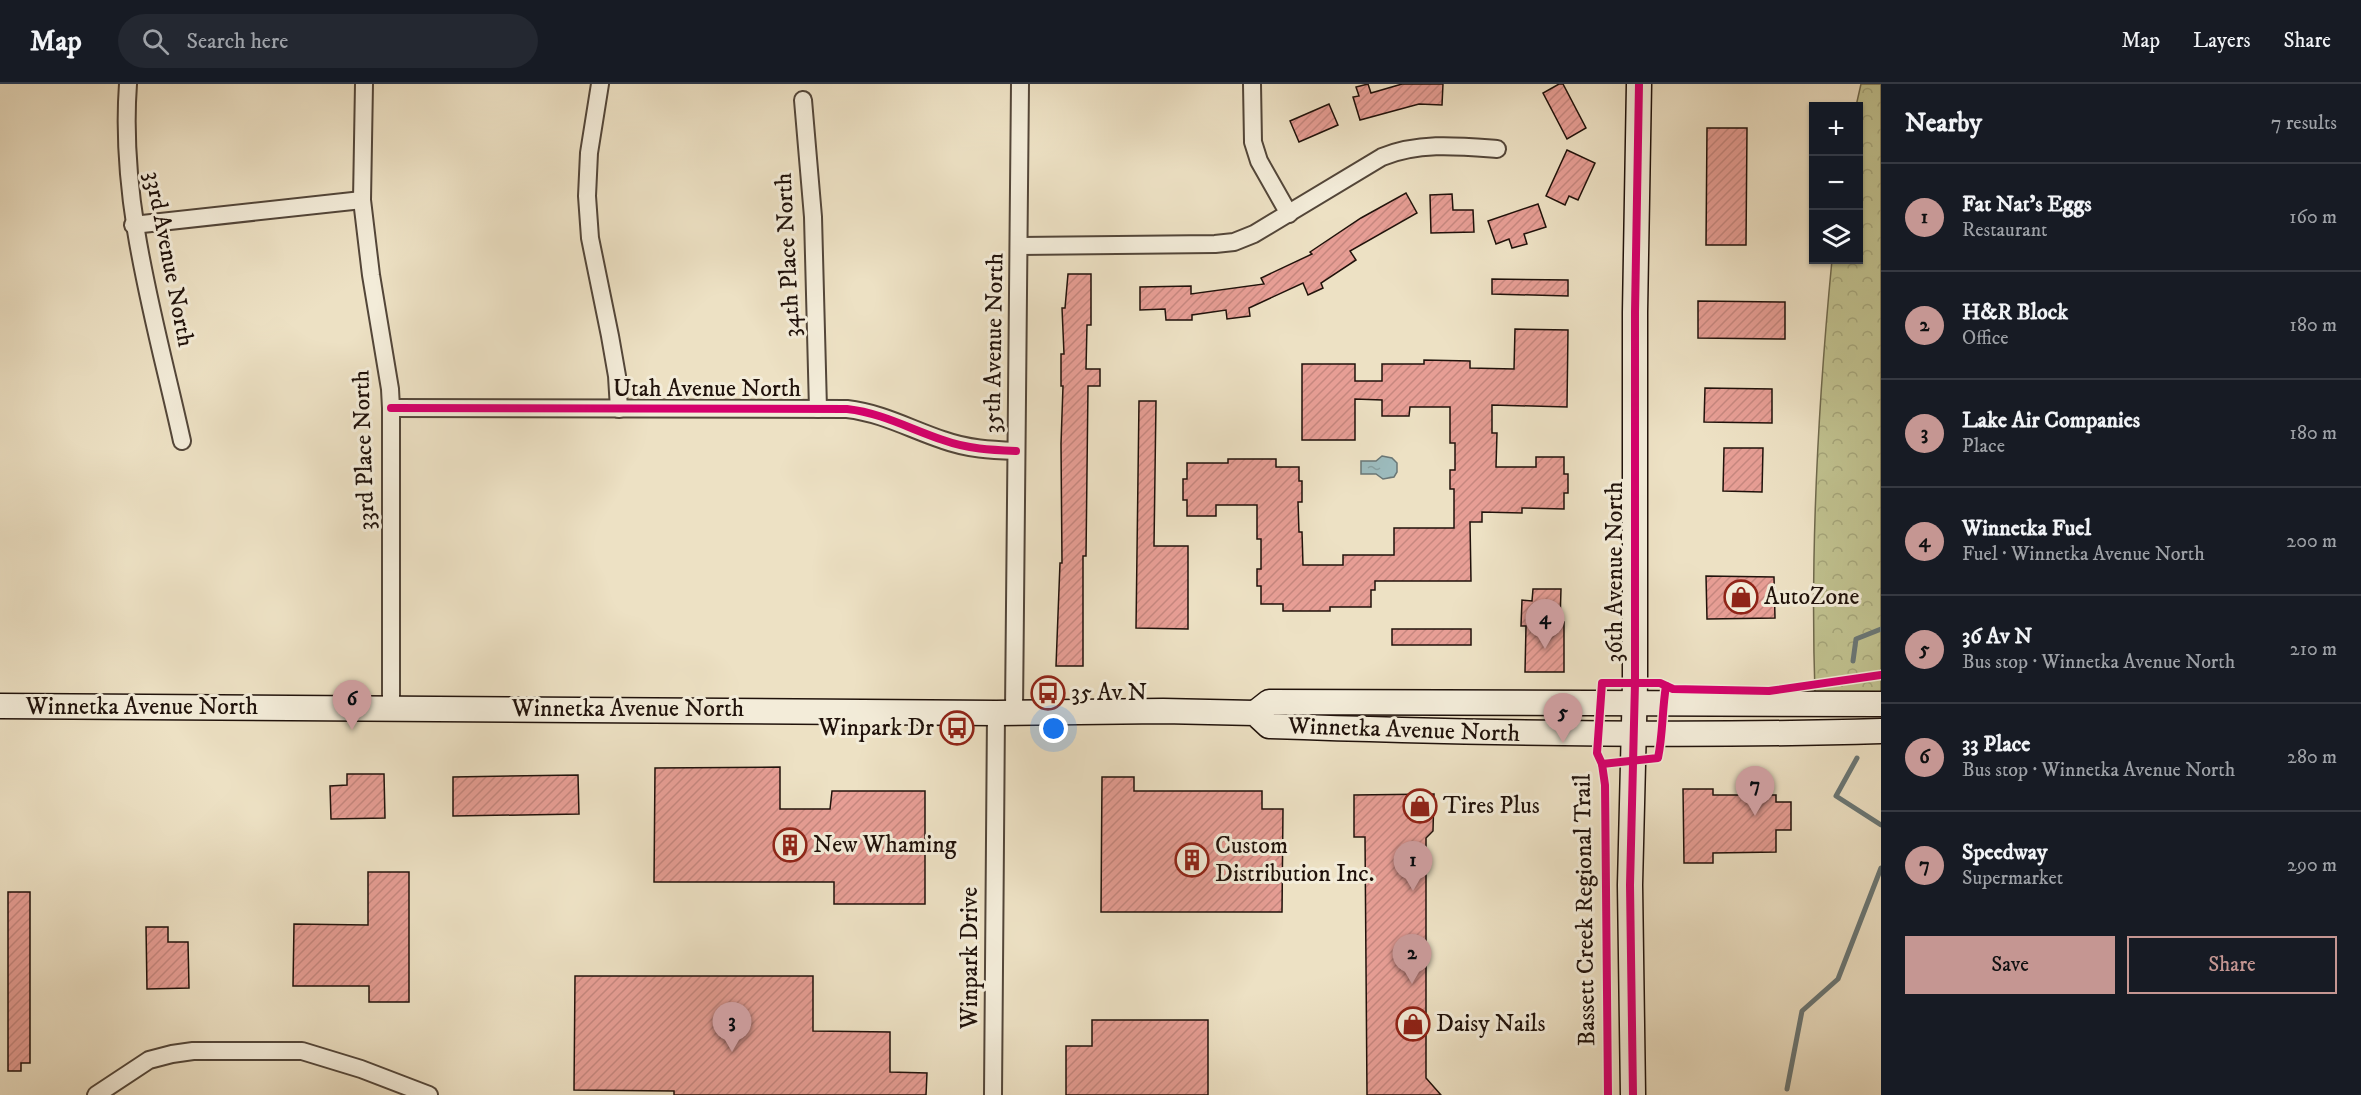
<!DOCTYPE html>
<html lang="en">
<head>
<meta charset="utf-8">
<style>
  :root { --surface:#171b24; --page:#242831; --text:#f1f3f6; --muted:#9ea1a6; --line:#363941; --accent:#c59692 }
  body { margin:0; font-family:"IM FELL DW Pica",serif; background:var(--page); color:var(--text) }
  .controls { position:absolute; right:18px; top:18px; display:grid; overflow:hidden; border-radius:0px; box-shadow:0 2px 4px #0004 }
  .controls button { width:54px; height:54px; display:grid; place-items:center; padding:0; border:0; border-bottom:2px solid var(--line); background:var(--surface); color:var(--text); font:30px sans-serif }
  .you { position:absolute; left:1054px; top:645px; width:21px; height:21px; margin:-15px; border:4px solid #fff; border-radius:50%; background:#1a73e8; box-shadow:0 0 0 9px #1a73e833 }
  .badge { display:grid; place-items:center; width:39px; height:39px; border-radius:50%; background:var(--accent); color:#111; font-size:20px; font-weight:700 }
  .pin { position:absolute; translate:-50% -50px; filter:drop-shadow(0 2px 3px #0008) }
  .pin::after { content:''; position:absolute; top:32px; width:21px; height:18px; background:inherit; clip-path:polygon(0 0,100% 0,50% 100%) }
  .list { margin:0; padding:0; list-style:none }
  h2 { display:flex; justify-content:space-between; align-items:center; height:78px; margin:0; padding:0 24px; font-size:26px }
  h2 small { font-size:20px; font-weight:400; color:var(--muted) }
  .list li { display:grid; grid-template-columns:39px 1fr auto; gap:18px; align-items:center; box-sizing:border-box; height:108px; padding:0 24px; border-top:2px solid var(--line) }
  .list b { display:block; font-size:22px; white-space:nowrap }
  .list p { margin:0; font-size:20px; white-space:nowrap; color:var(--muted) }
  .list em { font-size:20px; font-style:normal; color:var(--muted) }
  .actions { display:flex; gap:12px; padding:18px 24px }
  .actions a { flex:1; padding:14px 0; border:2px solid var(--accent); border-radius:0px; text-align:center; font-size:21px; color:var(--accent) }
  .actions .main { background:var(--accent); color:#111 }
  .icon { flex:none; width:33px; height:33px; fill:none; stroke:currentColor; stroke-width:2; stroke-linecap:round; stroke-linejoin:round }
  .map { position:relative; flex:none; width:1881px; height:1011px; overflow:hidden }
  header { display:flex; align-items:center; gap:36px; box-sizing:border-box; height:84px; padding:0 30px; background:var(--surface); border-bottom:2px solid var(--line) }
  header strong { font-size:28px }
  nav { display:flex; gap:33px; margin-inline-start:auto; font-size:21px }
  .search { width:420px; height:54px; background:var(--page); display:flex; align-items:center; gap:15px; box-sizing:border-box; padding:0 21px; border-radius:33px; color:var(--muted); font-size:22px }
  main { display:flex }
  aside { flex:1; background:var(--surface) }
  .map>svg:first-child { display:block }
</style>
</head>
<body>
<header>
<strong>Map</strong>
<div class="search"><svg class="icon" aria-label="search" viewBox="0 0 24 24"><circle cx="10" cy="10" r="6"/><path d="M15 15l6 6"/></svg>Search here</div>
<nav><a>Map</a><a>Layers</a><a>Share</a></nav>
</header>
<main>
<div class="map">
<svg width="1881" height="1011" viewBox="0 0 1881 1011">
  <defs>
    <pattern id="park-crowns" width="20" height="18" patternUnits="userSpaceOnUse" patternTransform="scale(1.5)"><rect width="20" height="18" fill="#c0c18f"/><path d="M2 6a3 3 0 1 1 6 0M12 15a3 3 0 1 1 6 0" fill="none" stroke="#a5a57a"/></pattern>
    <pattern id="water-ripples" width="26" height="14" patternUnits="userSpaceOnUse" patternTransform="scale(1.5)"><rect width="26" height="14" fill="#9cbbbd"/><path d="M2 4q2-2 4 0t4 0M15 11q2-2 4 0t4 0" fill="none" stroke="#86a0a1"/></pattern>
    <pattern id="building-hatch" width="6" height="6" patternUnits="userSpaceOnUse" patternTransform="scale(1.5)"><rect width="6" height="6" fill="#e79e95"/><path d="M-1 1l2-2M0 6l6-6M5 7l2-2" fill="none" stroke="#c6877f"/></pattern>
  </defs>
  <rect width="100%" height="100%" fill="#ede1c4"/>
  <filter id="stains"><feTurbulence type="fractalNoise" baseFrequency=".00333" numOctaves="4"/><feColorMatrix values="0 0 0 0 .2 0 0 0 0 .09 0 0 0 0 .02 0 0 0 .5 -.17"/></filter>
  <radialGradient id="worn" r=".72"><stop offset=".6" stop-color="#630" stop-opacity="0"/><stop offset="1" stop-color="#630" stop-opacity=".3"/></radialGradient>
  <!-- park -->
  <path fill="url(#park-crowns)" stroke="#706a4d" stroke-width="1.5" d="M1861,0H1881V610H1815C1810,465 1818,320 1832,176H1858V22H1856Z"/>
  <!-- water -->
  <path fill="url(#water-ripples)" stroke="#6a7776" stroke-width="1.5" d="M1382,372L1392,374L1397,379V388L1394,393L1383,395L1376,390H1361V377H1376Z"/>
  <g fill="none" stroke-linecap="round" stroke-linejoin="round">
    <!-- stream -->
    <g stroke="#6a7776" stroke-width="5">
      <path d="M1853,577L1856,555L1881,545"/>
      <path d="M1857,674L1836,712L1881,741"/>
      <path d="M1787,1005L1802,927L1838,895L1881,784"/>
    </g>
  </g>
  <!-- building -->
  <g fill="url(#building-hatch)" stroke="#20120b" stroke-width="1.5">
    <path d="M1368,0L1371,9L1402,0H1443L1442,21L1419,20L1360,36L1353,13L1359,12L1356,3Z"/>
    <path d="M1559,0H1563L1586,44L1567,55L1543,9Z"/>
    <path d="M1329,20L1338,41L1299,58L1290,37Z"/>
    <path d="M1707,44H1747L1746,161H1706Z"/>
    <path d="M1567,66L1595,79L1578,116L1569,112L1565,121L1546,112Z"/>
    <path d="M1406,109L1417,129L1350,167L1356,176L1321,199L1323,204L1308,211L1303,199L1249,224L1250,232L1227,235L1226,226L1192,231V236H1166L1165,225L1140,226V203L1191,202V210L1264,200L1261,194L1312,170L1310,168L1361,134Z"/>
    <path d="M1452,110L1453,126H1473L1474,148L1431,149L1430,111Z"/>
    <path d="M1538,120L1546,143L1524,150L1527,160L1512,164L1509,155L1496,160L1488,137Z"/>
    <path d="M1068,190H1091V241H1087L1086,285H1100V302H1088L1086,472H1083V582H1056L1060,479H1062L1061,360L1063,302H1061V270H1064L1062,224H1065Z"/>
    <path d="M1492,195L1568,196V212L1492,210Z"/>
    <path d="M1698,217L1785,218V255L1698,254Z"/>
    <path d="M1515,245L1568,246L1567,323L1492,321V349H1497L1496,383H1536V373H1564V390H1568V409H1564V425L1522,424V429L1482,428V438H1470L1471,497H1375V506H1371V523H1330V527H1283V520H1261V502H1257V485H1261V455H1257V421H1216V432H1187V416H1183V395H1187V379H1228V375H1276V383H1299V397H1302V418H1298L1299,448H1302L1303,481H1343V471H1394V444H1454V405H1450V386H1455V359H1450V323H1410L1409,332H1382V316L1355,315V356H1302V280H1355V297H1382V280H1424V276L1470,277V284L1514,285Z"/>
    <path d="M1705,304L1772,305V339L1704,338Z"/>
    <path d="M1139,317H1156L1154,462H1188V545L1136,544Z"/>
    <path d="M1724,364H1763L1762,408L1723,407Z"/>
    <path d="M1706,492L1774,493L1775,534L1707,535Z"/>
    <path d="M1533,505H1561L1560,538H1564V588H1525L1526,542H1521L1522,516L1532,517Z"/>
    <rect x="1392" y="545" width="79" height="16"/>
    <path d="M780,683V725H830L832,707H925V820H834V798H654L655,684Z"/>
    <path d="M347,690H384L385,734L331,735L330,702L347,701Z"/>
    <path d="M578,691L579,730L453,732V693Z"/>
    <path d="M1102,693H1134V707H1262V725H1283L1282,828H1101Z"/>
    <path d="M1683,705H1713V711H1776V718H1791V746H1776V768L1713,769V779H1684Z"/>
    <path d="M1434,710L1433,747L1426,754V994L1441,1011H1367L1365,753H1354V711Z"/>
    <path d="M368,788H409V918H369V902H293L294,840L368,841Z"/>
    <path d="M8,808H30V979H21V987H8Z"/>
    <path d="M146,843H168V858H188L189,904L147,905Z"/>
    <path d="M575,892H813V947L890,948V988L927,989L926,1011H674V1007L574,1006Z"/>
    <path d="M1092,936H1208V1011H1066V962H1092Z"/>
  </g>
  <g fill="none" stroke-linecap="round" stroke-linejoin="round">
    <!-- street casing -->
    <g stroke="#534639" stroke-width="20">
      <g id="street">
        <path d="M128,0C119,121 156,239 182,357"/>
        <path d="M364,0L362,116L371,191L390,305L391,324V625"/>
        <path d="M600,0L589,69L587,112L590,154L610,252L617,292L619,325"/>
        <path d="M1252,0L1253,58L1259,77L1289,130"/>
        <path d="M803,16L813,133L818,325"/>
        <path d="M133,141L362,116"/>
        <path d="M1019,162L1215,160L1234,158L1254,150L1382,73C1419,58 1458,62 1497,65"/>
        <path d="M391,324L847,325C882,329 910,345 943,356C968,365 991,366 1016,367"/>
        <path d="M1014,627L1020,0"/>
        <path d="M96,1011L149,976L172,970L193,967H302L361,985L429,1011"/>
        <path d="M993,1011L996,629"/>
      </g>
    </g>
    <!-- secondary casing -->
    <g stroke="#20120b" stroke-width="27">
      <g id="secondary">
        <path d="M0,622L996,629L1163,627L1255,629L1269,642C1473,649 1677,653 1881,647"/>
        <path d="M1255,629L1269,618L1881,620"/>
        <path d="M1633,1011L1630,801L1635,599V228L1639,0"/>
      </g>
    </g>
    <!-- street -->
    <use href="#street" stroke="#f3ecd9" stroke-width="16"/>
    <!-- secondary -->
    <use href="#secondary" stroke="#f3ecd9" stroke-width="24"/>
    <!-- cycleway casing -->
    <g stroke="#f3ecd9" stroke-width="11">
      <g id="cycleway">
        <path d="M391,324L847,325C882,329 910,345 943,356C968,365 991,366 1016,367"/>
        <path d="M1602,680L1658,674C1663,650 1662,626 1666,602"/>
        <path d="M1608,1011L1605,701L1602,680L1597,669L1602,599H1660L1673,605L1769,607L1881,591"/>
        <path d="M1633,1011L1630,801L1635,599V228L1639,0"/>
      </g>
    </g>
    <!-- cycleway -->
    <use href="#cycleway" stroke="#d6006c" stroke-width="8"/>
  </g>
  <!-- icons -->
  <defs>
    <g id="shop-ring" transform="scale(1.725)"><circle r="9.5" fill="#f3ecd9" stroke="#8f2418" stroke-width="1.5"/><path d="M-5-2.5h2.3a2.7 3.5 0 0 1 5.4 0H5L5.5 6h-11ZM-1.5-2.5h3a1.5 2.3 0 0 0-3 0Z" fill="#8f2418"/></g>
    <g id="bus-ring" transform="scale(1.725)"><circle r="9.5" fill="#f3ecd9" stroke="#8f2418" stroke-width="1.5"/><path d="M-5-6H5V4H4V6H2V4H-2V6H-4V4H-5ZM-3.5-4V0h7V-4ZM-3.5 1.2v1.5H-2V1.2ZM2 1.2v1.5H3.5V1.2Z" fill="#8f2418"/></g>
    <g id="building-ring" transform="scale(1.725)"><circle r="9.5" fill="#f3ecd9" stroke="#8f2418" stroke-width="1.5"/><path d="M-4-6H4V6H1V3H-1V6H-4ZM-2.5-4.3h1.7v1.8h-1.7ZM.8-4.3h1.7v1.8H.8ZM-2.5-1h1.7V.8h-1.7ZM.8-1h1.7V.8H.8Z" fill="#8f2418"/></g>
  </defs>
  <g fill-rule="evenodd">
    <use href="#shop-ring" x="1741" y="513"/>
    <use href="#bus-ring" x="1048" y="609"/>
    <use href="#bus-ring" x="957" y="644"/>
    <use href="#shop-ring" x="1420" y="722"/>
    <use href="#building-ring" x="790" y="761"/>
    <use href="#building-ring" x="1192" y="776"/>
    <use href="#shop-ring" x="1413" y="940"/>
  </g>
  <g text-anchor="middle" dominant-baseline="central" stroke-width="6" stroke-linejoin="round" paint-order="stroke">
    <!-- street labels -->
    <g font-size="24" fill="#20120b" stroke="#f3ecd9">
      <text transform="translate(788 171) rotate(-93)">34th Place North</text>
      <text transform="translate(169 175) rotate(79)">33rd Avenue North</text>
      <text transform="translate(994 259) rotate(-89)">35th Avenue North</text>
      <text x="707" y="305">Utah Avenue North</text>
      <text transform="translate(364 366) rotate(-92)">33rd Place North</text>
      <text transform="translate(1615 488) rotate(-90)">36th Avenue North</text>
      <text x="142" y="623">Winnetka Avenue North</text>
      <text x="628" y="625">Winnetka Avenue North</text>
      <text transform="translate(1404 646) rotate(2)">Winnetka Avenue North</text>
      <text transform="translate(1585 826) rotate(-91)">Bassett Creek Regional Trail</text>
      <text transform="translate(970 874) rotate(-90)">Winpark Drive</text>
    </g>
    <!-- poi labels -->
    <g font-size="24" fill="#20120b" stroke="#f3ecd9" text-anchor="start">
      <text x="1764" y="513">AutoZone</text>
      <text x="1071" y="609">35 Av N</text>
      <text x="934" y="644" text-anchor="end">Winpark Dr</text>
      <text x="1443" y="722">Tires Plus</text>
      <text x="813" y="761">New Whaming</text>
      <text x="1215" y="762">Custom<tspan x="1215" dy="28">Distribution Inc.</tspan></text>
      <text x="1436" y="940">Daisy Nails</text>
    </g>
  </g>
  <rect width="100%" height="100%" filter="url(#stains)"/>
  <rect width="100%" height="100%" fill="url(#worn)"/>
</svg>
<div class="controls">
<button>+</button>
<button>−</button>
<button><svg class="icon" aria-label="layers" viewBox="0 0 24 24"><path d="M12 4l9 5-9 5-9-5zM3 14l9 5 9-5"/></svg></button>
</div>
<div class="you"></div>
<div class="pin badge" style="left:1413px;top:807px">1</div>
<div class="pin badge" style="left:1412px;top:900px">2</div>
<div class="pin badge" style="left:732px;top:968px">3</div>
<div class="pin badge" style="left:1545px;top:565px">4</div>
<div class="pin badge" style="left:1563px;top:659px">5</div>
<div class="pin badge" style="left:352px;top:646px">6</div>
<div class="pin badge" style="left:1755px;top:732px">7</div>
</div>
<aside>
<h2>Nearby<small>7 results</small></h2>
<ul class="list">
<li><span class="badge">1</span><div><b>Fat Nat's Eggs</b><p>Restaurant</p></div><em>160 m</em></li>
<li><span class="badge">2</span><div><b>H&amp;R Block</b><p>Office</p></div><em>180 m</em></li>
<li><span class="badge">3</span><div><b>Lake Air Companies</b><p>Place</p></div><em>180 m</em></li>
<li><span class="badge">4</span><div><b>Winnetka Fuel</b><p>Fuel · Winnetka Avenue North</p></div><em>200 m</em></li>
<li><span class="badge">5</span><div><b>36 Av N</b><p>Bus stop · Winnetka Avenue North</p></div><em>210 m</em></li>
<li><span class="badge">6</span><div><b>33 Place</b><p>Bus stop · Winnetka Avenue North</p></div><em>280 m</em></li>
<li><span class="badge">7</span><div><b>Speedway</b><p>Supermarket</p></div><em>290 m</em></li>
</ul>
<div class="actions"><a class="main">Save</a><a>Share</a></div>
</aside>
</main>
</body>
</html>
